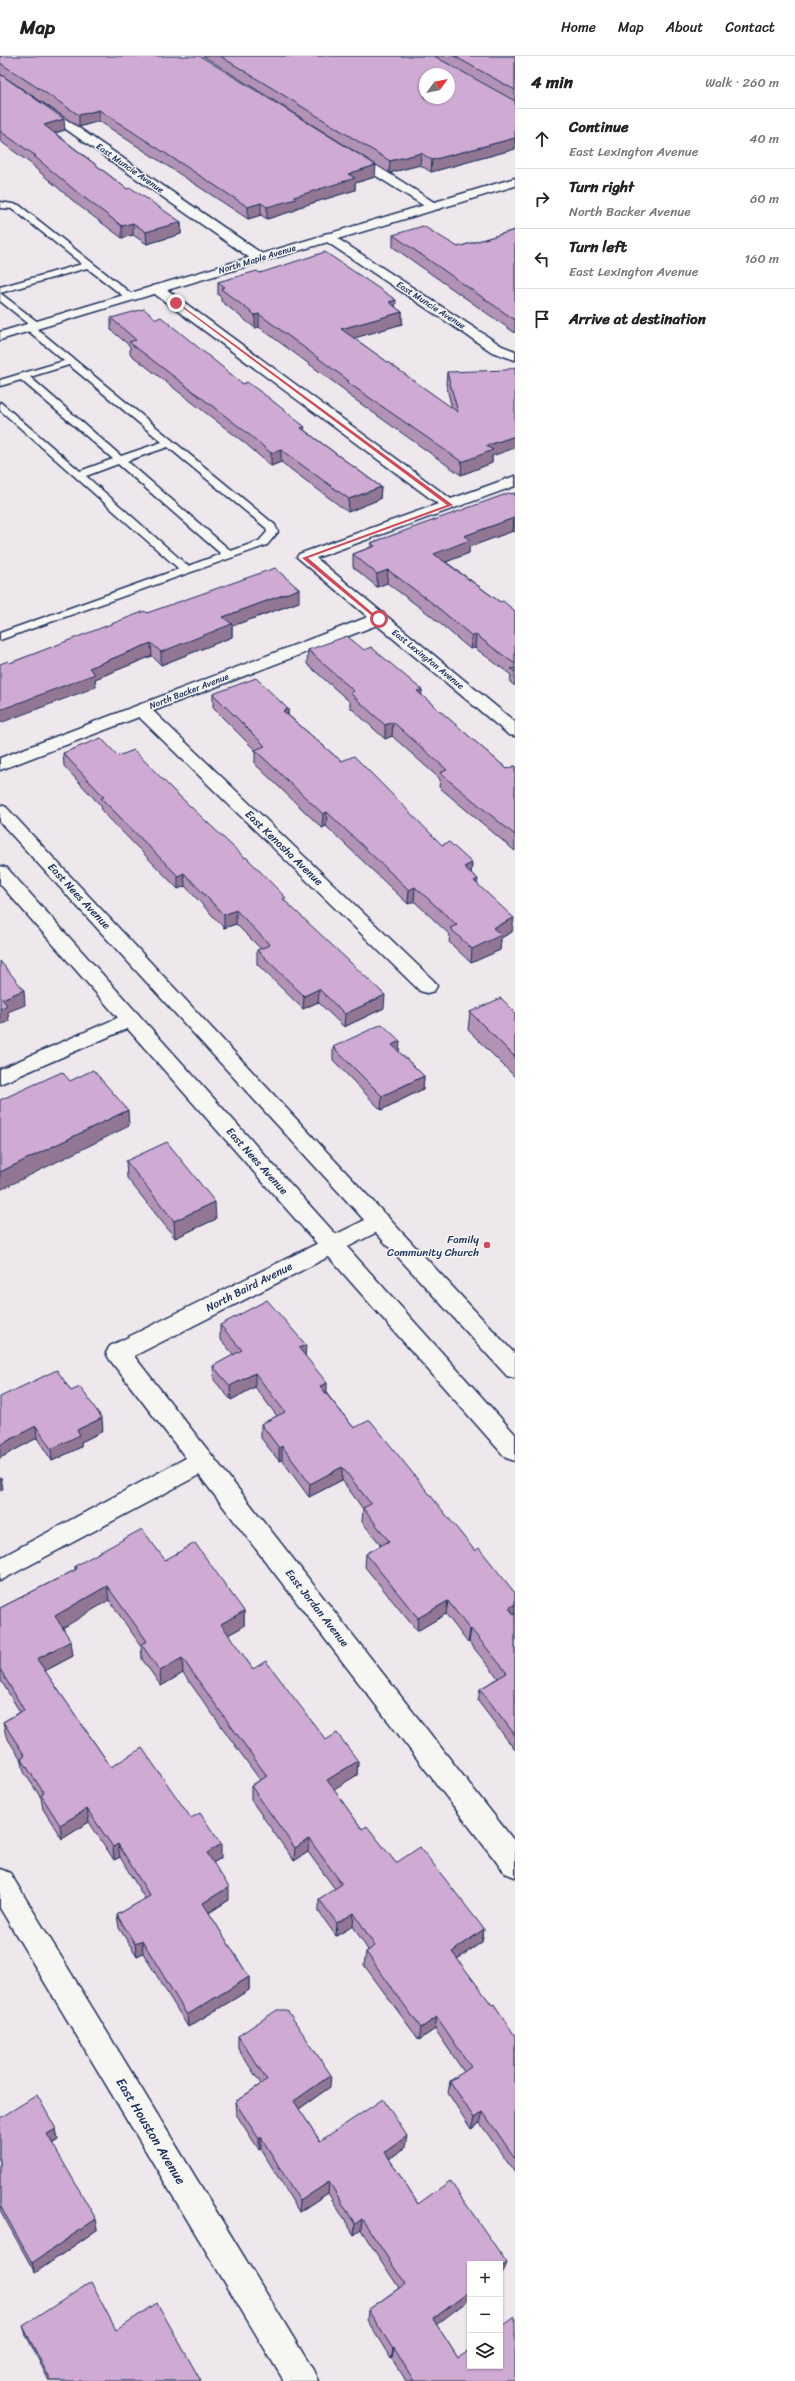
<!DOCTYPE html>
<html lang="en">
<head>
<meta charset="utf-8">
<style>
  :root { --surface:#fff; --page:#f6f6f6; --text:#222; --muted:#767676; --line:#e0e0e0 }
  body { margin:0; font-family:Sriracha,sans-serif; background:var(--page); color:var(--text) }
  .controls { position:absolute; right:12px; bottom:12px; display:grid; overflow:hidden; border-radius:0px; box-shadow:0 1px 3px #0004 }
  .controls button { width:36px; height:36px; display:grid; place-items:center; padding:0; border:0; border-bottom:1px solid var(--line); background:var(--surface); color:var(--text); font:20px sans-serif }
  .compass { position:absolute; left:419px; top:12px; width:36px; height:36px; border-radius:50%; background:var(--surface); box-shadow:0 1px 3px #0004; rotate:57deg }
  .stop { position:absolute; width:12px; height:12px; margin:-9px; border:3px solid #d1495b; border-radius:50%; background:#fff }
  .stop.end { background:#d1495b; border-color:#fff; box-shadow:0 1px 4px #0008 }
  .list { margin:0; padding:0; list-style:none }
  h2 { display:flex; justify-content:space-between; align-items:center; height:52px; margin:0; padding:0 16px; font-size:17px }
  h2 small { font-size:13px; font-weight:400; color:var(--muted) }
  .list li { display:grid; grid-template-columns:26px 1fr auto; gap:12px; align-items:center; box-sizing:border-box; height:60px; padding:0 16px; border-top:1px solid var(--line) }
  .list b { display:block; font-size:15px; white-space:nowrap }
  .list p { margin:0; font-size:13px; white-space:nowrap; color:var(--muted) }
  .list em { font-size:13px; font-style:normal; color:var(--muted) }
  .icon { flex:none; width:22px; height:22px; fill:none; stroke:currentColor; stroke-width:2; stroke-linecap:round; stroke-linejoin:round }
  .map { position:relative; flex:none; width:515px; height:2325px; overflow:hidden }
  header { display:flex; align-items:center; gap:24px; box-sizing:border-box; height:56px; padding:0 20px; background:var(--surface); border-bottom:1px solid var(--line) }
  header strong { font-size:19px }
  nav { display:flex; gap:22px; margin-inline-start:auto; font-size:14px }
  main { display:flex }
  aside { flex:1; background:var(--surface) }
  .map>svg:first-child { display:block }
</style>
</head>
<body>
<header>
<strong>Map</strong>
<nav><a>Home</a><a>Map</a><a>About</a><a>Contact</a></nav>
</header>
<main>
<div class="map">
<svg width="515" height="2325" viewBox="0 0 515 2325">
  <rect width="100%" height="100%" fill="#eee7ec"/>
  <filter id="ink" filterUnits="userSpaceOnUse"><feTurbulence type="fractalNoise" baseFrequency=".025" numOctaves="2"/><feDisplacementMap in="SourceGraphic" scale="8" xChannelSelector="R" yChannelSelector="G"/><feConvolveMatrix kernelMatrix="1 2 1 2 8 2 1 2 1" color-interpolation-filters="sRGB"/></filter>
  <g filter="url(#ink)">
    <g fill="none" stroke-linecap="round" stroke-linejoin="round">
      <!-- service casing -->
      <g stroke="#1b2f5e" stroke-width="3">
        <g id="service">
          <path d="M0,146L19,149L133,239V243H127L87,212L0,237V231L82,208L13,153L0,152Z"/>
          <path d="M0,237L39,267V271L36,272L275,469L278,476L267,489L0,584V577L179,513L0,354V346L80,415L113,403L21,324L0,330V324L64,305L26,273V269L29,268L0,245ZM69,309L162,386L121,400L30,321ZM168,391L266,472L267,476L259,485L231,495L127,405ZM118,408L221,498L188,510L86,420Z"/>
        </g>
      </g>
      <!-- minor casing -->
      <g stroke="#1b2f5e" stroke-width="3">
        <g id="minor">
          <path d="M0,18L264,199L266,202L264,205H254L0,27Z"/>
          <path d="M350,94L354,95L440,150L439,153H429L346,101L344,98Z"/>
          <path d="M329,177L502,290L515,295V304L492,296L324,184L322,181L324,178Z"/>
          <path d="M157,229L162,230L451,443L515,420V430L316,502L515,666V680L509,679L377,569L153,655L434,925L437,930L434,935L427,937L420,935L139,661L0,714V702L368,561L297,501L299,498L438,448L152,236L150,233L152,230Z"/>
          <path d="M131,956L138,958L141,963L138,968L0,1028V1013Z"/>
          <path d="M379,1157L387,1159L390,1165L387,1171L134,1300L515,1786V1821L505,1817L199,1419L0,1525V1502L186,1402L110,1304L106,1297L110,1290Z"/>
          <path d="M0,1813L10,1817L313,2314L318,2325H284L0,1852Z"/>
        </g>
      </g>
      <!-- tertiary casing -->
      <g stroke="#1b2f5e" stroke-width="3">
        <path id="tertiary" d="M515,122V130L0,284V276Z"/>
      </g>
      <!-- secondary casing -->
      <g stroke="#1b2f5e" stroke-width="3">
        <g id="secondary">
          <path d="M0,749L6,751L515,1298V1322L507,1320L0,766Z"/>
          <path d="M0,810L7,812L515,1378V1405L506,1402L0,828Z"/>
        </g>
      </g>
      <!-- service -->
      <use href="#service" fill="#f6f6f2" fill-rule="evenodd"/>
      <!-- minor -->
      <use href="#minor" fill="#f6f6f2" fill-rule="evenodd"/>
      <!-- tertiary -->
      <use href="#tertiary" fill="#f6f6f2" fill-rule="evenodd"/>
      <!-- secondary -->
      <use href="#secondary" fill="#f6f6f2" fill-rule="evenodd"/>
    </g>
    <!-- wall -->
    <g fill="#b292b5" stroke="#1b2f5e">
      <path d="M0,0L375,121L355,127V134L296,152V154L267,163L261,159L248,163L99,65L79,71L0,18Z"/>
      <path d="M203,0H515V93L431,116L420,109L389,117Z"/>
      <path d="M0,18L65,74L55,77L127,133L181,166V178L147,188L133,179L122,182L78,149L35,112L34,110L0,85Z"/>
      <path d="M515,174V277L393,191V179L458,191Z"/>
      <path d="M260,217L395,251L402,256V268L354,282L452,353L446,328L447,316L492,400V407L461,419L347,338V336L259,271L255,272L221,245V241L218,239V226Z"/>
      <path d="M111,262L156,263L243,328L305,371L304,374L381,431L380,443L348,456L281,406L271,410L246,388L130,298V290L111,274Z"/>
      <path d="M515,437V476L513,475L469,491V497L446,506L500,546L515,555V630L510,626L511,619L475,592L470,593L430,559L387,527L377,531L353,511V498L371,491V487Z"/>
      <path d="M299,546L232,570V581L161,609L152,600L95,623L96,631L10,607L147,557Z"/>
      <path d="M308,594H364L422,634L421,639L507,713L515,710V795L439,731L440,723L392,680L385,683L350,651V646L307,608Z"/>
      <path d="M213,638L288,653V659L335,700L442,789L472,807L471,817L477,828L512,876L501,882L500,894L471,907L449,886L450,879L414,845L408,848L326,770L322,772L255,708V694L213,652Z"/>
      <path d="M63,697L118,700L173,734L286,846L384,952L344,971L318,946L303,953L257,908V894L261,893L236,868L224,872L185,830L178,833L102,755L101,750L64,710Z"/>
      <path d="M470,956H515V1021L468,974Z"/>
      <path d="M333,991L399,996L424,1020L423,1033L381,1054L333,1004Z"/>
      <path d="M126,1105L216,1163L175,1182L127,1122Z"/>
      <path d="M220,1269L305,1300L327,1338L354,1372L475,1495L515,1537V1694L478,1645L480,1633L498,1622L469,1586L468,1587L446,1558L417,1575L365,1511L366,1498L381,1489L362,1466L363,1453L342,1424L309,1441L282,1404L279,1405L261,1382V1368L277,1360L255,1331L231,1344L214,1324L213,1310L234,1299L220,1283Z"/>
      <path d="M71,1335L103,1375L81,1386V1391L52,1405L37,1382L0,1402Z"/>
      <path d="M165,1504L244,1555V1570L228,1579L253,1613L326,1684L358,1705L357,1719L333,1733L362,1773L396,1807L484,1873L482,1886L457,1903L515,1980V2117L480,2067L471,2073L448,2037L450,2025L464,2016L435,1973L419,1984L364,1909L366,1896L368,1894L353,1870L336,1880L319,1856V1843L335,1833L308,1796L294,1805L251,1744V1730L260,1724L183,1617L161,1630L142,1603L141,1590L109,1544L63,1571L73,1600L45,1615L111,1711L191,1762L221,1802L213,1807L229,1844L209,1857L249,1921V1934L188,1971L143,1897L137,1900L119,1872L117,1859L145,1843L120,1801L114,1804L89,1766L62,1783L43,1753L41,1742L24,1716L22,1705L6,1680L3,1666L20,1656L0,1623V1552L75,1514V1510Z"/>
      <path d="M238,1980L330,2031L299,2053L320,2085L405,2092L389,2103L418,2148L503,2217L436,2268L458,2302L515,2325H406L392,2302L391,2303L367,2264L368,2254L399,2232L361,2174L354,2179L328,2137L299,2156L261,2093L259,2094L236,2058L235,2046L261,2028L238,1993Z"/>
      <path d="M0,2062L56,2073L58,2084L52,2088L98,2173L35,2217L0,2154Z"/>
      <path d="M23,2270L116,2274L201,2325H49L26,2279Z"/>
    </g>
    <!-- shaded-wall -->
    <g fill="#917794" stroke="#1b2f5e">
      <path d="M99,54V65L79,71V59Z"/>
      <path d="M64,63L65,74L44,80V69Z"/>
      <path d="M515,82V93L431,116L432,104Z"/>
      <path d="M421,97L420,109L389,117L390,105Z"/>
      <path d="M376,109L375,121L355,127V134L296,152V154L267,163V151L294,141L348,118Z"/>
      <path d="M261,147V159L248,163V151Z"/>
      <path d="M181,166V178L147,188L146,176Z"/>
      <path d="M133,167V179L122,182V170Z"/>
      <path d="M396,244L395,256L389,246Z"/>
      <path d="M402,256V268L341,286V273Z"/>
      <path d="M259,258V271L255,272V259Z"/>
      <path d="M515,380V392L492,400V407L461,419L462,406L486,390Z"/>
      <path d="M281,394V406L271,410V397Z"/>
      <path d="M381,431L380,443L348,456L349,443Z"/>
      <path d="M514,462L513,475L469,491V497L433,511L434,498L464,480Z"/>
      <path d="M388,514L387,527L377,531V518Z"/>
      <path d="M299,533V546L232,570V581L161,609V596L223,561Z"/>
      <path d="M476,579L475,592L470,593L472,580Z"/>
      <path d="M151,587L152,600L95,623L96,631L0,667V654L89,612Z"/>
      <path d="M422,634L421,648L417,635Z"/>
      <path d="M288,653V667L283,655Z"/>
      <path d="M393,666L392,680L385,683V669Z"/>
      <path d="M327,756L326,770L322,772L323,758Z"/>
      <path d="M472,807L471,821L464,811Z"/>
      <path d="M184,817L185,830L178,833V820Z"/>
      <path d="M478,823L476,837L474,825Z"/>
      <path d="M415,831L414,845L408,848L409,834Z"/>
      <path d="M236,854V868L224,872V859Z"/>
      <path d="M514,862L512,876L501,882L500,894L471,907L472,893L493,872Z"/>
      <path d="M319,933L318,946L303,953L304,940Z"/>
      <path d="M24,934L25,949L8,956L9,965L0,969V953L2,943Z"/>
      <path d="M385,939L384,952L344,971L345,958Z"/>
      <path d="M400,985L399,998L392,989Z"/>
      <path d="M424,1020L423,1033L381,1054L382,1040Z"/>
      <path d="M128,1054L129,1070L0,1134V1116Z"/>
      <path d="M215,1146L216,1163L175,1182L174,1165Z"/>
      <path d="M306,1289L305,1303L299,1292Z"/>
      <path d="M255,1317V1331L231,1344L230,1330Z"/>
      <path d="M327,1327V1341L320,1330Z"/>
      <path d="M102,1362L103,1375L81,1386V1391L52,1405L51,1393L77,1374Z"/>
      <path d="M36,1370L37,1382L0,1402V1389Z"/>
      <path d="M282,1390V1404L279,1405V1392Z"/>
      <path d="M342,1411V1424L309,1441L310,1428Z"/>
      <path d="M0,1421H1L3,1433L0,1435Z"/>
      <path d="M107,1530L109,1544L58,1575L55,1560Z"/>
      <path d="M448,1545L446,1558L417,1575L418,1562Z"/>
      <path d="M515,1548V1560L509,1552Z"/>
      <path d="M244,1555V1570L221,1583V1568Z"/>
      <path d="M471,1573L469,1586L468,1587L470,1574Z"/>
      <path d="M71,1585L73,1600L39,1618L37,1603Z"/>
      <path d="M182,1602L183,1617L161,1630L160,1615Z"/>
      <path d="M358,1705L357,1719L326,1738L327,1724Z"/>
      <path d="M87,1753L89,1766L62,1783L60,1769Z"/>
      <path d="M309,1783L308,1796L294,1805L295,1792Z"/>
      <path d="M118,1788L120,1801L114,1804L113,1791Z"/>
      <path d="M221,1788V1802L207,1810V1797Z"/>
      <path d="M229,1831V1844L203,1860V1847Z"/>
      <path d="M354,1857L353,1870L336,1880L337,1867Z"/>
      <path d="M484,1873L482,1886L450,1908L452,1896Z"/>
      <path d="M142,1884L143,1897L137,1900L135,1888Z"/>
      <path d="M249,1921V1934L188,1971L187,1959Z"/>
      <path d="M437,1961L435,1973L419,1984L421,1972Z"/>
      <path d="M331,2019L330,2031L293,2057L294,2045Z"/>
      <path d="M483,2056L480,2067L471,2073L474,2062Z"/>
      <path d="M56,2073L58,2084L49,2089L47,2078Z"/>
      <path d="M407,2080L405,2092L383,2107L385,2096Z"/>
      <path d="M261,2081V2093L259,2094V2083Z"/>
      <path d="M329,2126L328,2137L299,2156L300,2145Z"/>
      <path d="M96,2163L98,2173L35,2217L32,2207Z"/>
      <path d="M362,2163L361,2174L354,2179L355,2168Z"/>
      <path d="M507,2207L503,2217L500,2220V2212Z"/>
      <path d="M470,2235V2243L431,2273L433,2263Z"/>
      <path d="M394,2292L392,2302L391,2303L393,2293Z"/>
    </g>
    <!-- building -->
    <g fill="#cfaad3" stroke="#1b2f5e" fill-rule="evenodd">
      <path d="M0,0H200L376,109L348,118L355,122L294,141L296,143L267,151L261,147L248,151L99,54L79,59L0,7Z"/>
      <path d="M220,0H434L515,45V82L432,104L421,97L390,105ZM425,18H449V42H425Z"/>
      <path d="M454,0H515V34Z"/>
      <path d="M0,18L64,63L44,69L127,133L131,132L181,166L146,176L133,167L122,170L78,137L34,100H36L0,75Z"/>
      <path d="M423,170L458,191L515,174V264L393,179Z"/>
      <path d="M325,196L396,244L389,246L402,256L341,273L458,356L447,316L506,314L515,311V380L486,390L493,394L462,406L347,326L349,325L259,258L255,259L221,233L225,231L218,226L257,215L260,217Z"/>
      <path d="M144,253L156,263L161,261L243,328L247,326L269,342L305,371L301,372L381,431L349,443L281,394L271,397L246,376L129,286L136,284L111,262Z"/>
      <path d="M509,437L512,438L515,437V462H514L464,480L470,484L434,498L500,546L503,545L515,555V608L476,579L472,580L431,546L388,514L377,518L353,498L375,490L371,487Z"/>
      <path d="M275,512L299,533L223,561L232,568L161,596L151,587L89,612L95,618L0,654V608L8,605L10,607L145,555L147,557Z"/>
      <path d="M347,580L364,594L371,591L422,634L417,635L507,713L514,710H515V779L440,717L447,714L393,666L385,669L350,637L354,635L308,594Z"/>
      <path d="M515,612V616L511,613Z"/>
      <path d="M256,622L288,653L283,655L335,700L342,705L354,700L442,789L449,786L472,807L464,811L478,823L474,825L514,862L493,872L501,879L472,893L450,872L457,869L415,831L409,834L327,756L323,758L255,694L265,690L213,638Z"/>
      <path d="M101,682L118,700L134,694L173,734L245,802L246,801L286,842L283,843L385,939L345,958L319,933L304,940L257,894L270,889L236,854L224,859L184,817L178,820L101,742L104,741L63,697Z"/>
      <path d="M0,905L24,934L2,943L7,949L0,953Z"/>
      <path d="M501,942L515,956V1001L470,956Z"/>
      <path d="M382,968L400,985L392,989L424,1020L382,1040L333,991Z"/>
      <path d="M93,1014L128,1054L0,1116V1044L62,1016L70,1025Z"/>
      <path d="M167,1086L215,1146L174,1165L126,1105Z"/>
      <path d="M267,1244L306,1289L299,1292L327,1327L320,1330L354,1372L370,1364L475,1495L479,1492L515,1537V1548L509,1552L515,1560V1679L480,1633L507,1617L471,1573L470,1574L448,1545L418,1562L366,1498L389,1485L363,1452L371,1448L342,1411L310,1428L282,1390L279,1392L261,1368L285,1356L255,1317L230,1330L213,1310L242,1294L220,1269Z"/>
      <path d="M57,1314L71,1335L80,1331L102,1362L77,1374L80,1379L51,1393L36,1370L0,1389V1341Z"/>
      <path d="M142,1473L165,1504L195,1487L244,1555L221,1568L253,1613L266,1605L326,1684L337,1677L358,1705L327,1724L362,1773L367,1770L396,1807L420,1791L484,1873L452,1896L492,1949L494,1948L515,1980V2102L483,2056L474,2062L450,2025L471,2011L437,1961L421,1972L366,1896L375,1890L354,1857L337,1867L319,1843L342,1828L309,1783L295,1792L251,1730L267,1720L182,1602L160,1615L141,1588L147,1585L107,1530L55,1560L71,1585L37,1603L111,1711L142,1692L191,1762L200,1757L221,1788L207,1797L229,1831L203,1847L249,1921L187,1959L142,1884L135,1888L117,1859L150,1840L118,1788L113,1791L87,1753L60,1769L41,1739L44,1737L21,1702L25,1700L3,1666L24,1654L0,1613V1552L77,1513L75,1510Z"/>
      <path d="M277,1954H287L331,2019L294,2045L320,2085L383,2043L407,2080L385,2096L418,2148L450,2125L507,2207L500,2212V2208H470V2235L433,2263L458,2302L470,2294V2310H500V2272L515,2261V2325H414L394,2292L393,2293L368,2254L405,2228L362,2163L355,2168L329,2126L300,2145L261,2081L259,2083L235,2046L267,2024L238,1980Z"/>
      <path d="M37,2039L56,2073L47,2078L96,2163L32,2207L0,2149V2062Z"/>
      <path d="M91,2226L116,2274L157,2247L201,2325H51L23,2270Z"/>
    </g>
  </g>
  <!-- route -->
  <path fill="#d1495b" d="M175,246H177L453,449L308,502L381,564H377L302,502L447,449Z"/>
  <!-- markers -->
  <circle fill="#d1495b" stroke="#f6f6f2" stroke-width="1.5" cx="487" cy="1189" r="4"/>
  <g text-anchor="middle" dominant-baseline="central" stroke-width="3" stroke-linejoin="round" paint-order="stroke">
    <!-- far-street labels -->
    <g font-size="9" fill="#1b2f5e" stroke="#f6f6f2">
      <text transform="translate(130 112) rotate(35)">East Muncie Avenue</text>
      <text transform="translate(257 203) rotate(-17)">North Maple Avenue</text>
      <text transform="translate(431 249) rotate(33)">East Muncie Avenue</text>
      <text transform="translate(428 603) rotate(39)">East Lexington Avenue</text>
      <text transform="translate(189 635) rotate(-21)">North Backer Avenue</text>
    </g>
    <!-- street labels -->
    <g font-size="11" fill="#1b2f5e" stroke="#f6f6f2">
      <text transform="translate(284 792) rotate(44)">East Kenosha Avenue</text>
      <text transform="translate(79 840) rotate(47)">East Nees Avenue</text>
      <text transform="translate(257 1105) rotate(48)">East Nees Avenue</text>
      <text transform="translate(249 1231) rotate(-27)">North Baird Avenue</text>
      <text transform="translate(317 1552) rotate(52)">East Jordan Avenue</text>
    </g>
    <!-- poi labels -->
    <g font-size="11" fill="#1b2f5e" stroke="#f6f6f2" text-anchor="end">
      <text x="479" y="1183">Family<tspan x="479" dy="13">Community Church</tspan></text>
    </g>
    <!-- near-street labels -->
    <g font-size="13" fill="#1b2f5e" stroke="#f6f6f2">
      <text transform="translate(151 2075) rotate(59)">East Houston Avenue</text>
    </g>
  </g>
</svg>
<div class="controls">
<button>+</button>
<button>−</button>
<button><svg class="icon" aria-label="layers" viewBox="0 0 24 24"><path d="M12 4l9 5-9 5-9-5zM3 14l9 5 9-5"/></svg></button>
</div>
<svg class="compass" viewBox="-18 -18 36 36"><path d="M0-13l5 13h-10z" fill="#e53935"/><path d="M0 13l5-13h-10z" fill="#767676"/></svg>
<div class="stop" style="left:379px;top:563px"></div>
<div class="stop end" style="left:176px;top:247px"></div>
</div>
<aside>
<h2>4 min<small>Walk · 260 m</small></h2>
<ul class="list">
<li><svg class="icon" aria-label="ahead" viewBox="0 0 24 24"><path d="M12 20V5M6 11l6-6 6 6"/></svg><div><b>Continue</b><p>East Lexington Avenue</p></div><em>40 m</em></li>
<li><svg class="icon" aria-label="right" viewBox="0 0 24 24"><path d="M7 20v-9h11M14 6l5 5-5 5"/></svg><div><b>Turn right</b><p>North Backer Avenue</p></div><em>60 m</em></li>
<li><svg class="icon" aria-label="left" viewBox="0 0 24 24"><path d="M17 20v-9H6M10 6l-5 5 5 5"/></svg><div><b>Turn left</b><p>East Lexington Avenue</p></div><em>160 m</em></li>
<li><svg class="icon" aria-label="arrive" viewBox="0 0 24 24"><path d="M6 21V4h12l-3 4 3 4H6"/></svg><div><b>Arrive at destination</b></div></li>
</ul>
</aside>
</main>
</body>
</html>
